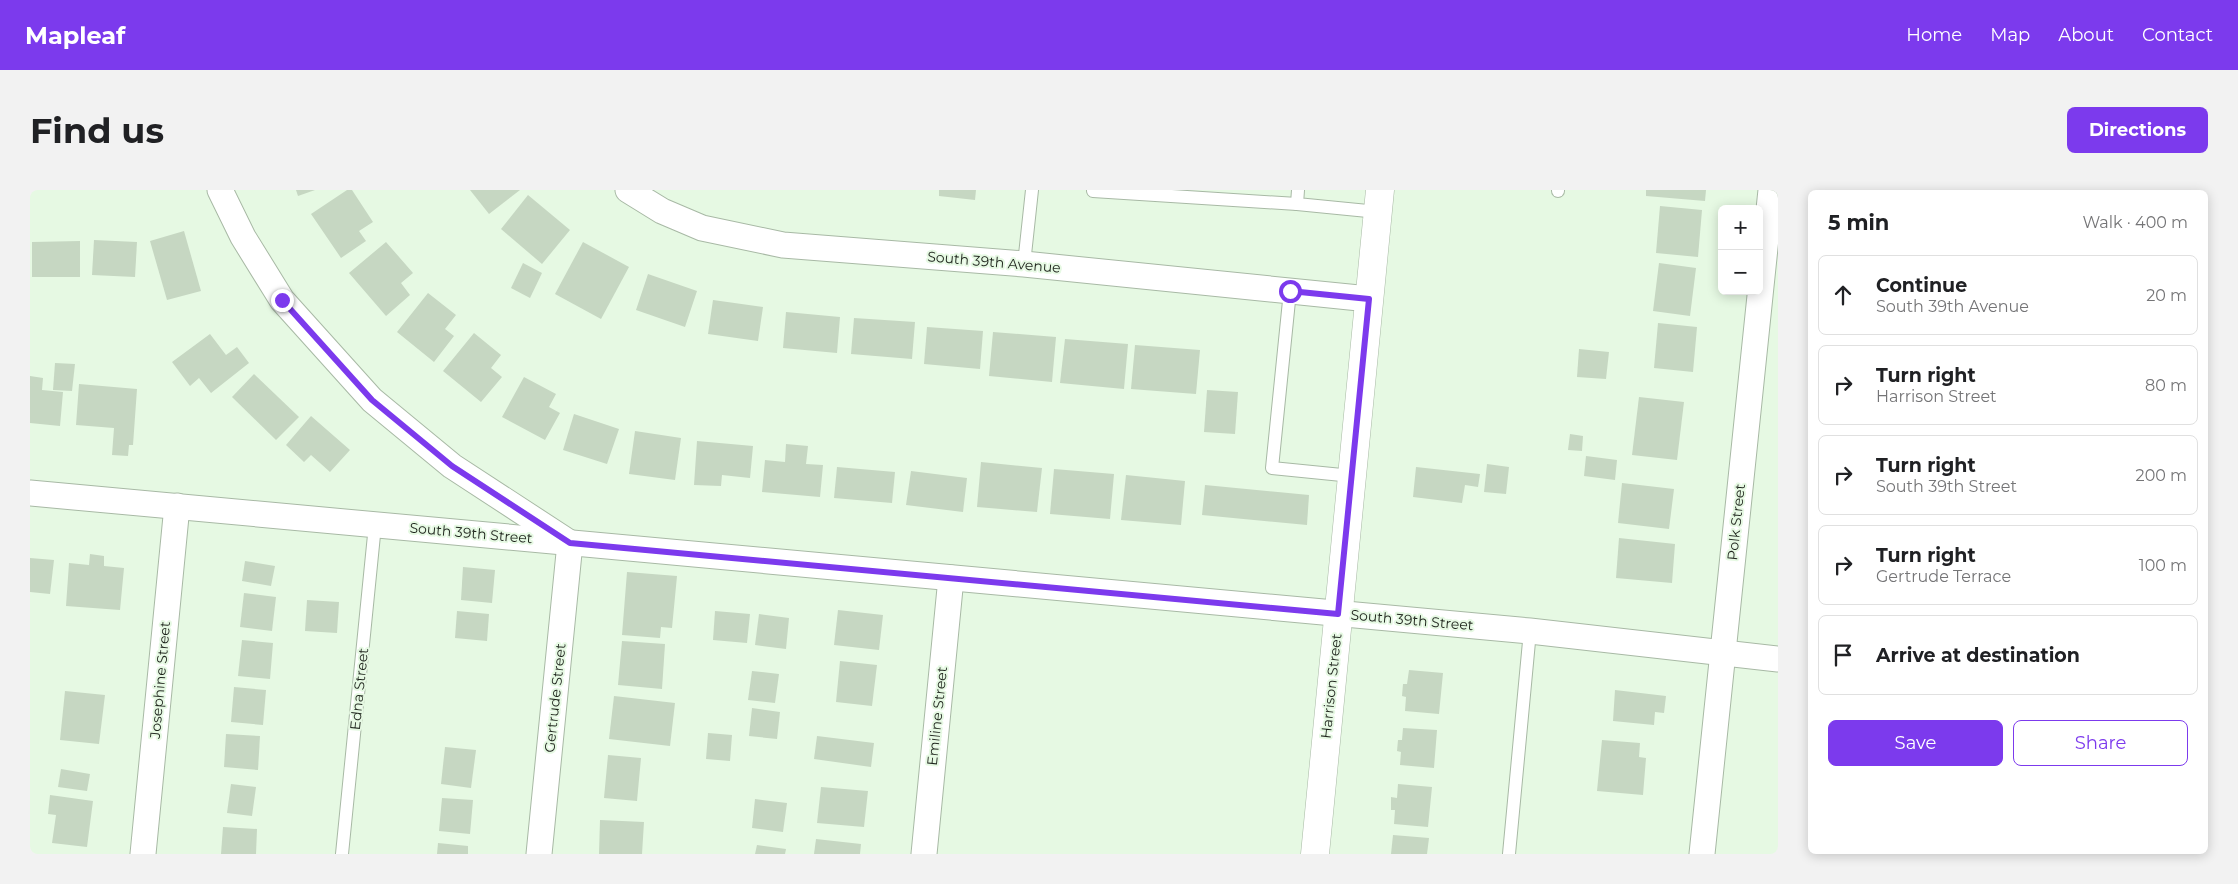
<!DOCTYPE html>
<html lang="en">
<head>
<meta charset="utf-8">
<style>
  :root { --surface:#fff; --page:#f2f2f2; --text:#202124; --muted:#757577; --line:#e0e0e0; --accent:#7c3aed }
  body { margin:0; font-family:Montserrat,sans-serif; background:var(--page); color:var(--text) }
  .controls { position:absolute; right:15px; top:15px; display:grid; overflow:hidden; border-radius:8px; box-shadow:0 2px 12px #0003 }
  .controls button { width:45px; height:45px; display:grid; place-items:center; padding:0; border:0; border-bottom:1px solid var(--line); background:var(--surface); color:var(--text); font:25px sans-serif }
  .stop { position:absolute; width:15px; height:15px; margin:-11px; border:4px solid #7c3aed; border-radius:50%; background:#fff }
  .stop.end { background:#7c3aed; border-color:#fff; box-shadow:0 1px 5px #0008 }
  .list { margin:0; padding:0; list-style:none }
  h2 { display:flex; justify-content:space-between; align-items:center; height:65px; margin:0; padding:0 20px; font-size:21px }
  h2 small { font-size:16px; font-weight:400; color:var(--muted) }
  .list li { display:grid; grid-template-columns:32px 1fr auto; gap:15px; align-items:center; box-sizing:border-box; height:80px; margin:0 10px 10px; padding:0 10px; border:1px solid var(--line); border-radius:8px }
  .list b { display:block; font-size:19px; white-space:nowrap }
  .list p { margin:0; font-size:16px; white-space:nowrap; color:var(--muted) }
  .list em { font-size:16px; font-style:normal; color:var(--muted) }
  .actions { display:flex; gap:10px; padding:15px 20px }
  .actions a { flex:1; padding:11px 0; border:1px solid var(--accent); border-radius:8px; text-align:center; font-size:18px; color:var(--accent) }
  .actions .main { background:var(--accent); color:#fff }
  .icon { flex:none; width:28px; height:28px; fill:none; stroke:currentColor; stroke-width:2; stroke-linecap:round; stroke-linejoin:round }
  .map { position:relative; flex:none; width:1748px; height:664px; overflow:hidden; border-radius:8px }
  header { display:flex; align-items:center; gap:30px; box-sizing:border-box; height:70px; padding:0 25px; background:var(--accent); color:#fff }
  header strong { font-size:24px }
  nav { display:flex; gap:28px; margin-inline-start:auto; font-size:18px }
  .intro { display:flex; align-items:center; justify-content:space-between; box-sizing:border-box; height:120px; padding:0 30px }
  h1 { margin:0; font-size:35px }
  .button { padding:12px 22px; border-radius:8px; background:var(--accent); color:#fff; font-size:18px; font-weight:700 }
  main { display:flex; gap:30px; padding:0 30px }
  aside { flex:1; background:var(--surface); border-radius:8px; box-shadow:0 2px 12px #0003 }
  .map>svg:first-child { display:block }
</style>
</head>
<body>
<header>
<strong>Mapleaf</strong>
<nav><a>Home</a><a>Map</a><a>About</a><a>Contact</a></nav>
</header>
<div class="intro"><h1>Find us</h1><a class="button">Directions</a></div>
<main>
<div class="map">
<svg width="1748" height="664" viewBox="0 0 1748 664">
  <rect width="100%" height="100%" fill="#e6f9e3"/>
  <!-- building -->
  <g fill="#c6d7c2">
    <path d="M266,0H285L268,6Z"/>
    <path d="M317,0H322L343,32L329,41L336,51L311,68L281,24Z"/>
    <path d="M440,0H490L459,24Z"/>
    <path d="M909,0H946L945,10L909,6Z"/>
    <path d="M1616,0H1676L1675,11L1616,6Z"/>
    <path d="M498,5L540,40L512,74L471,39Z"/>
    <path d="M1630,16L1672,20L1668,67L1626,63Z"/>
    <path d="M154,41L171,101L137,110L120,51Z"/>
    <path d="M64,50L107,52L105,87L62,85Z"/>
    <path d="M50,51V87H2V52Z"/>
    <path d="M356,52L383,83L371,93L380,105L356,126L319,83Z"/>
    <path d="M553,52L599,77L571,129L525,104Z"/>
    <path d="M493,73L512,83L500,108L481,98Z"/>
    <path d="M1629,73L1666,78L1660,126L1623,121Z"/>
    <path d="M618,84L667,101L655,137L606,120Z"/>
    <path d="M398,103L426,125L415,139L424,146L404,172L367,142Z"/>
    <path d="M683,110L733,117L728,151L678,144Z"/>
    <path d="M756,122L810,127L807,163L753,158Z"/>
    <path d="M824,128L885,132L882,169L821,164Z"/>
    <path d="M1628,133L1667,137L1663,182L1624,178Z"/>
    <path d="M897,137L953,141L950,179L894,174Z"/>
    <path d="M963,142L1026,147L1022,192L959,186Z"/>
    <path d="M444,143L471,165L461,178L472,187L451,212L413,181Z"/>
    <path d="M180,144L196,165L207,157L219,173L181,203L169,188L160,196L142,172Z"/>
    <path d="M1035,149L1098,154L1094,199L1030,193Z"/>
    <path d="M1105,155L1170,160L1166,204L1101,199Z"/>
    <path d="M1549,159L1579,162L1576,189L1547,187Z"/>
    <path d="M25,173L45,174L42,201L23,200Z"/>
    <path d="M224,184L269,227L246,250L202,207Z"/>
    <path d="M0,186L13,188L12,200L33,202L30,236L0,233Z"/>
    <path d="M494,187L526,204L519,217L530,223L515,250L472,227Z"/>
    <path d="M49,194L107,199L103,255H99L98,266L82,265L84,238L46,235Z"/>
    <path d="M1177,200L1208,202L1205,244L1174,242Z"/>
    <path d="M1609,207L1654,212L1647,270L1602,265Z"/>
    <path d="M544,224L589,239L577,274L533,260Z"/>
    <path d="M281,226L320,260L300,282L281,265L274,272L256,255Z"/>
    <path d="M605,241L651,248L645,290L599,284Z"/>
    <path d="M1540,244L1553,246L1552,261L1538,260Z"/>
    <path d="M667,251L723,256L720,288L692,285L691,296L664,295Z"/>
    <path d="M756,254L778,256L776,274L793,275L790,307L732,302L735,270L755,272Z"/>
    <path d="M1556,266L1587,270L1585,290L1554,286Z"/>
    <path d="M951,272L1012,278L1007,322L947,317Z"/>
    <path d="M1457,274L1479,277L1476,304L1454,302Z"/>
    <path d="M807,277L865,282L862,313L804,308Z"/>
    <path d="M1386,277L1450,284L1448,297L1435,295L1432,313L1383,307Z"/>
    <path d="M1024,279L1084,284L1080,329L1020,324Z"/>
    <path d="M881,281L937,288L933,322L876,315Z"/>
    <path d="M1096,285L1155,291L1151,335L1091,330Z"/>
    <path d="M1592,293L1644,299L1639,339L1588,333Z"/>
    <path d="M1175,295L1279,305L1277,335L1172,325Z"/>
    <path d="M1589,348L1645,354L1642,393L1586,388Z"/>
    <path d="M60,364L74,366V376L94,378L90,420L36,416L39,373L59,375Z"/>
    <path d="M0,368L24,370L20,404L0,402Z"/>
    <path d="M215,371L245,376L241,396L212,391Z"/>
    <path d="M433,377L465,380L462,413L431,410Z"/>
    <path d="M597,382L647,386L642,438L631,437L630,448L592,445Z"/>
    <path d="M214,403L246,407L242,441L210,437Z"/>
    <path d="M277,410L309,412L307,443L275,441Z"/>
    <path d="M808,420L853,425L849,460L804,455Z"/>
    <path d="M427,421L459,424L457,451L425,448Z"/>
    <path d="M685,421L720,424L717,453L683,450Z"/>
    <path d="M729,424L759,428L756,459L725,455Z"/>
    <path d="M212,450L243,453L240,489L208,486Z"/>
    <path d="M592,451L635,454L632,499L588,495Z"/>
    <path d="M810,471L847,475L842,516L806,512Z"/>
    <path d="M1379,480L1413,483L1409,524L1375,521L1376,507L1372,506L1373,494H1377Z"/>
    <path d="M722,481L749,484L745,513L718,510Z"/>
    <path d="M204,497L236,500L233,535L201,532Z"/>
    <path d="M1585,500L1636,506L1634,523L1625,522L1624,535L1583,531Z"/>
    <path d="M35,501L75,505L69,554L30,550Z"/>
    <path d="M584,506L645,513L640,556L579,549Z"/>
    <path d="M722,518L750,522L747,549L719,546Z"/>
    <path d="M1373,538L1407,540L1404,578L1370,575L1371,562L1367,561L1368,550H1372Z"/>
    <path d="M678,543L702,545L700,571L676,569Z"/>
    <path d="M196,544L230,546L228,580L194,577Z"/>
    <path d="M787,546L844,553L841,577L784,569Z"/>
    <path d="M1572,550L1610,553L1609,567L1616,568L1613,605L1567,601Z"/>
    <path d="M415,557L446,560L441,598L411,594Z"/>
    <path d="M578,565L611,568L607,611L574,608Z"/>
    <path d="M31,579L60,584L57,601L28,597Z"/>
    <path d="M201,594L226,597L222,626L197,623Z"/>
    <path d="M1368,594L1402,597L1398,637L1364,634L1365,620H1361V607L1367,608Z"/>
    <path d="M791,597L838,601L834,637L787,633Z"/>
    <path d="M20,605L63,611L57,657L22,653L26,625L18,624Z"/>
    <path d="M412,608L443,610L440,644L409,641Z"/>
    <path d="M725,609L757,613L753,642L722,638Z"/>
    <path d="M570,630L614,632L612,664H569Z"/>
    <path d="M193,637L227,639L226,664H191Z"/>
    <path d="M1363,645L1399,648L1397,664H1361Z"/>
    <path d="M786,649L831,654L830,664H784Z"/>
    <path d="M408,653L438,656V664H407Z"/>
    <path d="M727,655L756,659L755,664H725Z"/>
  </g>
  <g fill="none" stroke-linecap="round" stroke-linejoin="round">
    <!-- lane casing -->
    <g stroke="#a8b9a5" stroke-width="14">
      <g id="lane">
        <path d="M1268,0L1267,14L1348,22"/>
        <path d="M1063,1L1267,14"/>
        <path d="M1528,1V0"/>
        <path d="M994,74L1002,0"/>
        <path d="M1260,101L1242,278L1322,286"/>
        <path d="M312,664L345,335"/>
        <path d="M1479,664L1500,441"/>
      </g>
    </g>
    <!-- street casing -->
    <g stroke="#a8b9a5" stroke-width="27">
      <g id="street">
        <path d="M190,0L213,47L252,110L342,210L422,276L540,353L509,664"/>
        <path d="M598,0L632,21L672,38L753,55L994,74L1339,109"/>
        <path d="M0,303L1500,441L1748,469"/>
        <path d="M113,664L147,316"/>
        <path d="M894,664L921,388"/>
        <path d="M1672,664L1741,0"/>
      </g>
    </g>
    <!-- secondary casing -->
    <g stroke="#a8b9a5" stroke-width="29">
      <path id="secondary" d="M1285,664L1350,0"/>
    </g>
    <!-- lane -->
    <use href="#lane" stroke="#fff" stroke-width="12"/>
    <!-- street -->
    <use href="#street" stroke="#fff" stroke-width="25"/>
    <!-- secondary -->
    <use href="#secondary" stroke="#fff" stroke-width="28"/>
  </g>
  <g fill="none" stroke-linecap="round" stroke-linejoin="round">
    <!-- route -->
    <path stroke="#7c3aed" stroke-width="6" d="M252,110L342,210L422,276L540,353L1308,424L1339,109L1260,101"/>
  </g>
  <g text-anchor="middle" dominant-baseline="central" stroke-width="4" stroke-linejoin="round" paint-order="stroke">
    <!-- street labels -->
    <g font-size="14" fill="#1e241c" stroke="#e6f9e3">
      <text transform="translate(964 72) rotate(5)">South 39th Avenue</text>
      <text transform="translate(1706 332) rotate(-84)">Polk Street</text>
      <text transform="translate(441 343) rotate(5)">South 39th Street</text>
      <text transform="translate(1382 430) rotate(5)">South 39th Street</text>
      <text transform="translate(130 490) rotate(-85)">Josephine Street</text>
      <text transform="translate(1301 496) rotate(-84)">Harrison Street</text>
      <text transform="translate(329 499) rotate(-84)">Edna Street</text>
      <text transform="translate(525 508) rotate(-84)">Gertrude Street</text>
      <text transform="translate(907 526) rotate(-84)">Emiline Street</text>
    </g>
  </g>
</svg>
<div class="controls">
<button>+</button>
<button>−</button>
</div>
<div class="stop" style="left:1260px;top:101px"></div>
<div class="stop end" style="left:252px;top:110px"></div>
</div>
<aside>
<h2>5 min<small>Walk · 400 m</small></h2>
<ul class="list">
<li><svg class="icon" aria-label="ahead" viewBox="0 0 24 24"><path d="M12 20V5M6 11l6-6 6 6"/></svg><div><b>Continue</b><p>South 39th Avenue</p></div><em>20 m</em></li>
<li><svg class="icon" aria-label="right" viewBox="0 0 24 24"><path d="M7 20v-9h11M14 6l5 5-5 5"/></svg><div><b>Turn right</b><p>Harrison Street</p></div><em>80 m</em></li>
<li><svg class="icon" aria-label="right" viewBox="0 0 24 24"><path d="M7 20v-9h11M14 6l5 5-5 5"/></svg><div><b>Turn right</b><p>South 39th Street</p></div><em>200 m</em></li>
<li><svg class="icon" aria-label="right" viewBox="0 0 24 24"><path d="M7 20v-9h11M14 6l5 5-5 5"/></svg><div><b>Turn right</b><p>Gertrude Terrace</p></div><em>100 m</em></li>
<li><svg class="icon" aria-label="arrive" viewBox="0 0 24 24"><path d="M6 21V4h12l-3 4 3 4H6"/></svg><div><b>Arrive at destination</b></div></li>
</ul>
<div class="actions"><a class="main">Save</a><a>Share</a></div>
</aside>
</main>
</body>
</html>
